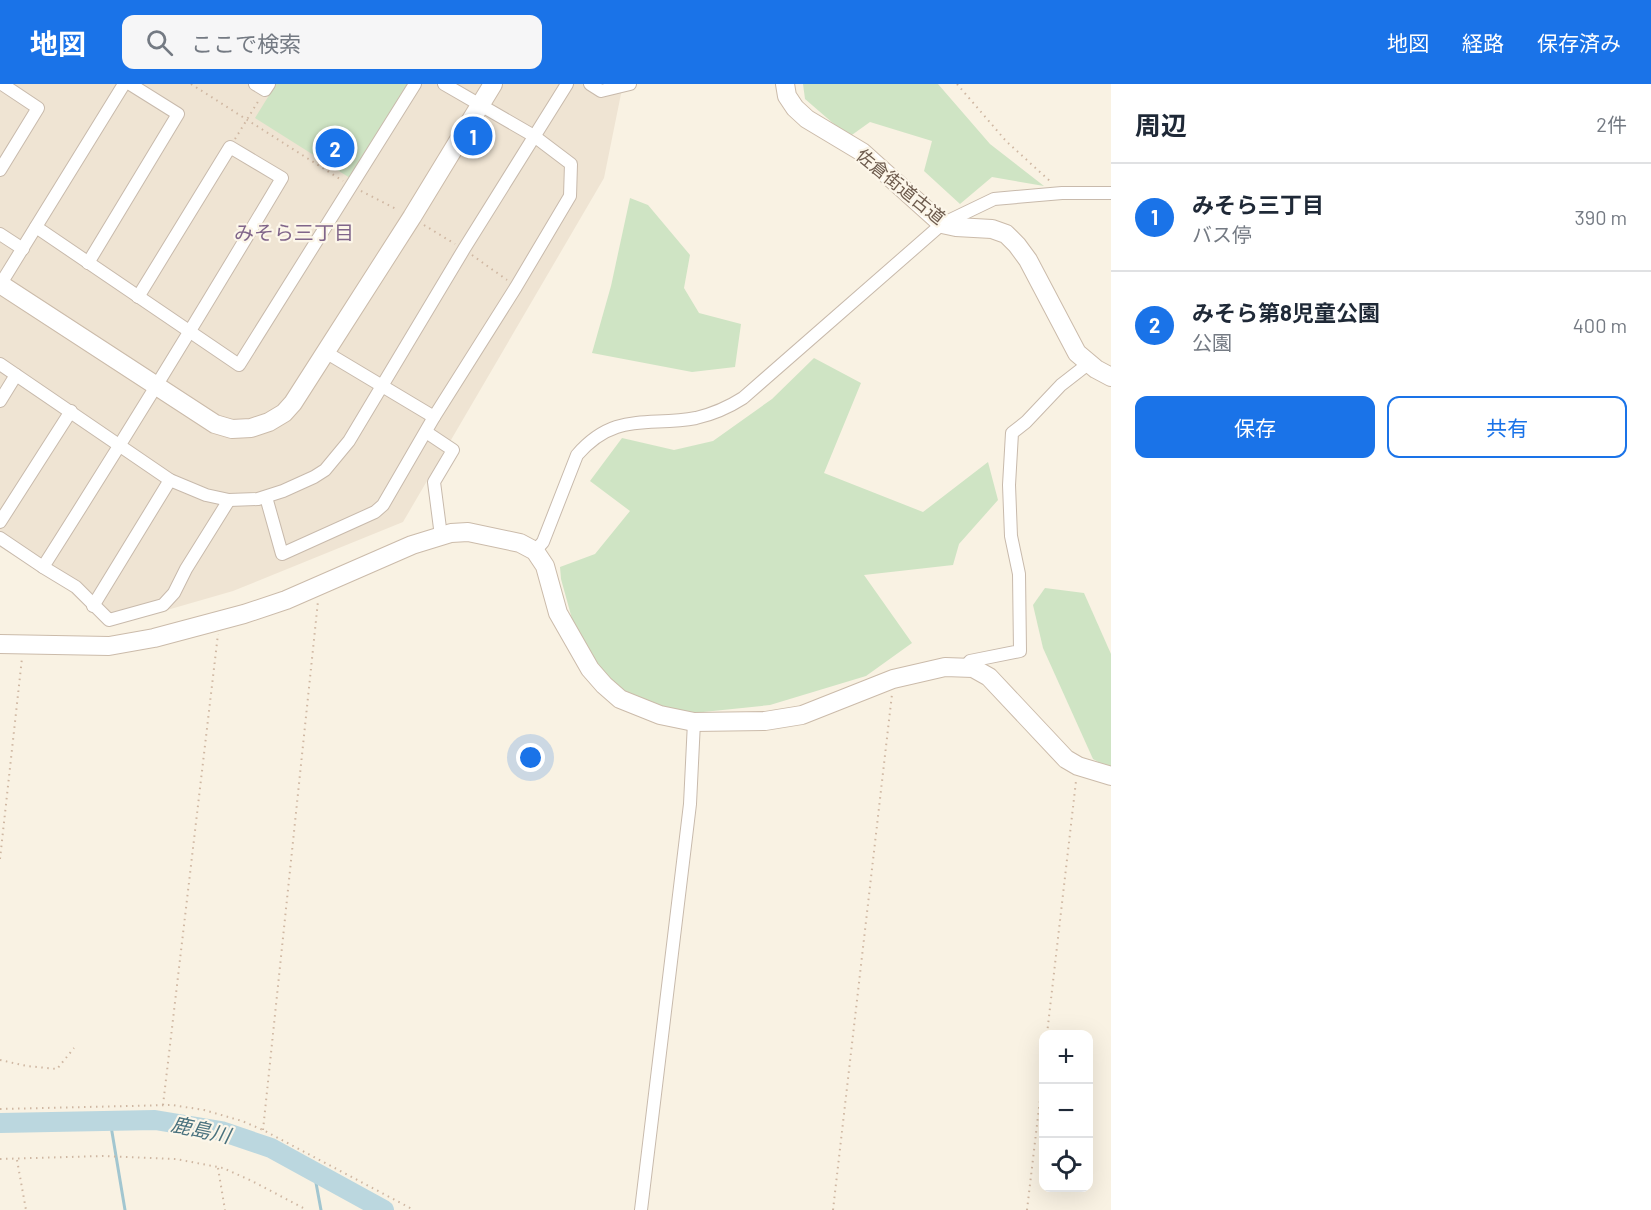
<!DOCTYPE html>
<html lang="ja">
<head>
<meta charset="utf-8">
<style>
  :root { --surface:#fff; --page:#f6f6f7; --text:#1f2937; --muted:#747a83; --line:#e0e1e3; --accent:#1a73e8 }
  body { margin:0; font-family:Barlow,"Noto Sans JP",sans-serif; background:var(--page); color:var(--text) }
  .controls { position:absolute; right:18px; bottom:18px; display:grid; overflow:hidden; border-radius:12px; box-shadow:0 6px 24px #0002 }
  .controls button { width:54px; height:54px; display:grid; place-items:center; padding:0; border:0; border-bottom:2px solid var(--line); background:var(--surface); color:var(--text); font:30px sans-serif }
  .you { position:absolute; left:531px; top:674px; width:21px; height:21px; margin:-15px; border:4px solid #fff; border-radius:50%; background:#1a73e8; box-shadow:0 0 0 9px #1a73e833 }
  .badge { display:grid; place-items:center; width:39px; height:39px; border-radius:50%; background:var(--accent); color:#fff; font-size:20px; font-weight:700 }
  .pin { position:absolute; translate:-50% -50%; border:3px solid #fff; box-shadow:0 2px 6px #0006 }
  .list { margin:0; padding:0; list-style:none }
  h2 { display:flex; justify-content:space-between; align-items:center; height:78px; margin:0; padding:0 24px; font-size:26px }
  h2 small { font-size:20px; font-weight:400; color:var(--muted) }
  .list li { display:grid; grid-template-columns:39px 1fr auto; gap:18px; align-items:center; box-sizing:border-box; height:108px; padding:0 24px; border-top:2px solid var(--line) }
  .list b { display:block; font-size:22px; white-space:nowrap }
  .list p { margin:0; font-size:20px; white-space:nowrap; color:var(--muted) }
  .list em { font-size:20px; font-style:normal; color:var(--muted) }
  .actions { display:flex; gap:12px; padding:18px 24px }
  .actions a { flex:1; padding:14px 0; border:2px solid var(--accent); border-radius:12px; text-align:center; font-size:21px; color:var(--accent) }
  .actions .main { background:var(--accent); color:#fff }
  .icon { flex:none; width:33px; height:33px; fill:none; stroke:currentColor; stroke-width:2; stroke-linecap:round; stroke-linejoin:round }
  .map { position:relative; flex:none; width:1111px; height:1126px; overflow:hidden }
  header { display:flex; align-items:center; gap:36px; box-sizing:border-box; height:84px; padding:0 30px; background:var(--accent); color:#fff }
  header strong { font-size:28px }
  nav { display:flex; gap:33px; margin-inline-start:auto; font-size:21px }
  .search { width:420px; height:54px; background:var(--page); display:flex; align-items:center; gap:15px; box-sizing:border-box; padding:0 21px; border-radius:12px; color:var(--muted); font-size:22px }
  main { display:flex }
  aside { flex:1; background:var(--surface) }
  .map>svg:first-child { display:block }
</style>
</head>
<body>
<header>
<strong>地図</strong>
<div class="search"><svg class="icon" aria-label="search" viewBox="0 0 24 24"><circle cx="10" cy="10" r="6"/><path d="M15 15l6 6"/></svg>ここで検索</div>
<nav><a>地図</a><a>経路</a><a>保存済み</a></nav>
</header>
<main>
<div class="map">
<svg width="1111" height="1126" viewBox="0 0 1111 1126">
  <rect width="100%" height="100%" fill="#f9f2e3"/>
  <!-- residential -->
  <path fill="#efe4d3" d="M0,0H623L604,94L403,438L233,507L108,543L66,504L0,463Z"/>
  <!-- green -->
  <g fill="#cfe4c4">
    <path d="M276,0H407L350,94L255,34Z"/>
    <path d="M803,0H938L990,60L1044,102L992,93L960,120L924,87L932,57L870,38L849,53L805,15Z"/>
    <path d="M630,114L648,121L690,171L684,204L699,229L741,240L735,283L692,288L592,269L611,202Z"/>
    <path d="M814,274L861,299L824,389L923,428L988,378L998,416L959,460L953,481L864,491L912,559L866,592L770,621L674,631L611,601L577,553L561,495L560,483L595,470L630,427L590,397L622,354L674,366L713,357L772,315Z"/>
    <path d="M1045,504L1084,509L1111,570V685L1093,675L1043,564L1033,521Z"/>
  </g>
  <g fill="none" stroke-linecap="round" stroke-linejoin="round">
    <!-- stream -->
    <g stroke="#a2c6d0" stroke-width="3">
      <path d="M110,1036L125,1126"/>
      <path d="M314,1088L321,1126"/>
    </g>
    <!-- river -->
    <path stroke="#bbd7df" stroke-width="20" d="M0,1039L155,1036L221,1047L271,1064L384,1126"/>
    <!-- street casing -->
    <g stroke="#c8baac" stroke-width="14">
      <g id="street">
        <path d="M255,0L265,6L269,0"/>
        <path d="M590,0L601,7L630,0"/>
        <path d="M0,86L38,24L2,0"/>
        <path d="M36,143L239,281L415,0"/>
        <path d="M0,150L23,165"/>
        <path d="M88,179L178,30L130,0"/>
        <path d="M0,201L124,0"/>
        <path d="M138,213L230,63L282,94C204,225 125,354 43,483L76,503L109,536L163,521L174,509L186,485L229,416"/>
        <path d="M327,269L434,333"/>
        <path d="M0,280L170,396L206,411L229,416L258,415L283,407L314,393L325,386L349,357L464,165L567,0"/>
        <path d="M0,317L16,291"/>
        <path d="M426,348L453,366L434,398L441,452"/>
        <path d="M266,413L282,470L375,428L383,421L434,333L516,203L570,112L571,80L534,52L444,0"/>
        <path d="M0,438L71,327"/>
        <path d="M0,454L43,483"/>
        <path d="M535,467L543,458L577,371C615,327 648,343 696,334C713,330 729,323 743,314L942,140L994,115L1062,109H1111"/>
        <path d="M93,522L170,396"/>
        <path d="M965,583L970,577L1020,567L1019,490L1011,452L1009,401L1012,349L1026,338L1061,301L1088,280"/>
        <path d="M641,1126L690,720L694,638"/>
      </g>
    </g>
    <!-- secondary casing -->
    <g stroke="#cbbbaa" stroke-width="20">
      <g id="secondary">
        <path d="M785,0L787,12L795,24L807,35L862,68L942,140L956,143L992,145L1006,150L1017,161L1028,176L1077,269L1096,285L1111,293"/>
        <path d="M0,200L215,340L232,345L251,344L269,338L284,329L293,319L412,133L493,0"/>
        <path d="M0,560L109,562L154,554L244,530L286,516L412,461L451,449L468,448L520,459L535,467L545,482L558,529L590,585L604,601L620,615L660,631L694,638L765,637L802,631L893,595L945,583L973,584L989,593L1066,675L1078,682L1111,692"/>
      </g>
    </g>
    <!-- path -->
    <g stroke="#cfb7a2" stroke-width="2" stroke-dasharray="1.5 4.5" stroke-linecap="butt">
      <path d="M191,0L343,97"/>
      <path d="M957,0L1006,57L1052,99"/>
      <path d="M235,55L259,16"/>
      <path d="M361,107L398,126"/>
      <path d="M424,141L455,160"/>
      <path d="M472,171L507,196"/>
      <path d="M0,775L22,574"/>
      <path d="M1047,950L1076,697"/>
      <path d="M0,976L27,982L57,985L74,964"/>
      <path d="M163,1021L218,550"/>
      <path d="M0,1025L172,1021L204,1026L242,1037L263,1046L414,1126"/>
      <path d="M263,1046L318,517"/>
      <path d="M0,1075L102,1072L176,1075L223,1084L252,1097L307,1126"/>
      <path d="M17,1076L26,1126"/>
      <path d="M218,1084L225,1126"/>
      <path d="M833,1126L892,610"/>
      <path d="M1027,1126L1044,981"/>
    </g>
    <!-- street -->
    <use href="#street" stroke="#fff" stroke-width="12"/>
    <!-- secondary -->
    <use href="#secondary" stroke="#fff" stroke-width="18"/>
  </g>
  <g text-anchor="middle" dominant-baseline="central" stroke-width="4.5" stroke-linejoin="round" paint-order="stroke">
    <!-- street labels -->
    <g font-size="18" fill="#6d5b4d" stroke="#fcf6e9">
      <text transform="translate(901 102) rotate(39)">佐倉街道古道</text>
    </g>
    <!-- neighbourhood labels -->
    <g font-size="20" fill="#80658a" stroke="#fcf6e9">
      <text x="294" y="148">みそら三丁目</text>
    </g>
    <!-- water labels -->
    <g font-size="20" font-style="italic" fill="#4a727e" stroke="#fcf6e9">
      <text transform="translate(201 1045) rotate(12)">鹿島川</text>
    </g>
  </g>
</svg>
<div class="controls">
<button>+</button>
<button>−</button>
<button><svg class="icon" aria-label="locate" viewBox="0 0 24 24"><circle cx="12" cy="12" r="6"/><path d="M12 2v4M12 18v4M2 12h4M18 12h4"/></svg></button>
</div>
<div class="you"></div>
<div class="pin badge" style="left:473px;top:52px">1</div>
<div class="pin badge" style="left:335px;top:64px">2</div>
</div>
<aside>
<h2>周辺<small>2件</small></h2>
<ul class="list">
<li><span class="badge">1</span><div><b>みそら三丁目</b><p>バス停</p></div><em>390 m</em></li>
<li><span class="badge">2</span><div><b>みそら第8児童公園</b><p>公園</p></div><em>400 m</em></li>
</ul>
<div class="actions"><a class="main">保存</a><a>共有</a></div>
</aside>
</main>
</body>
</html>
